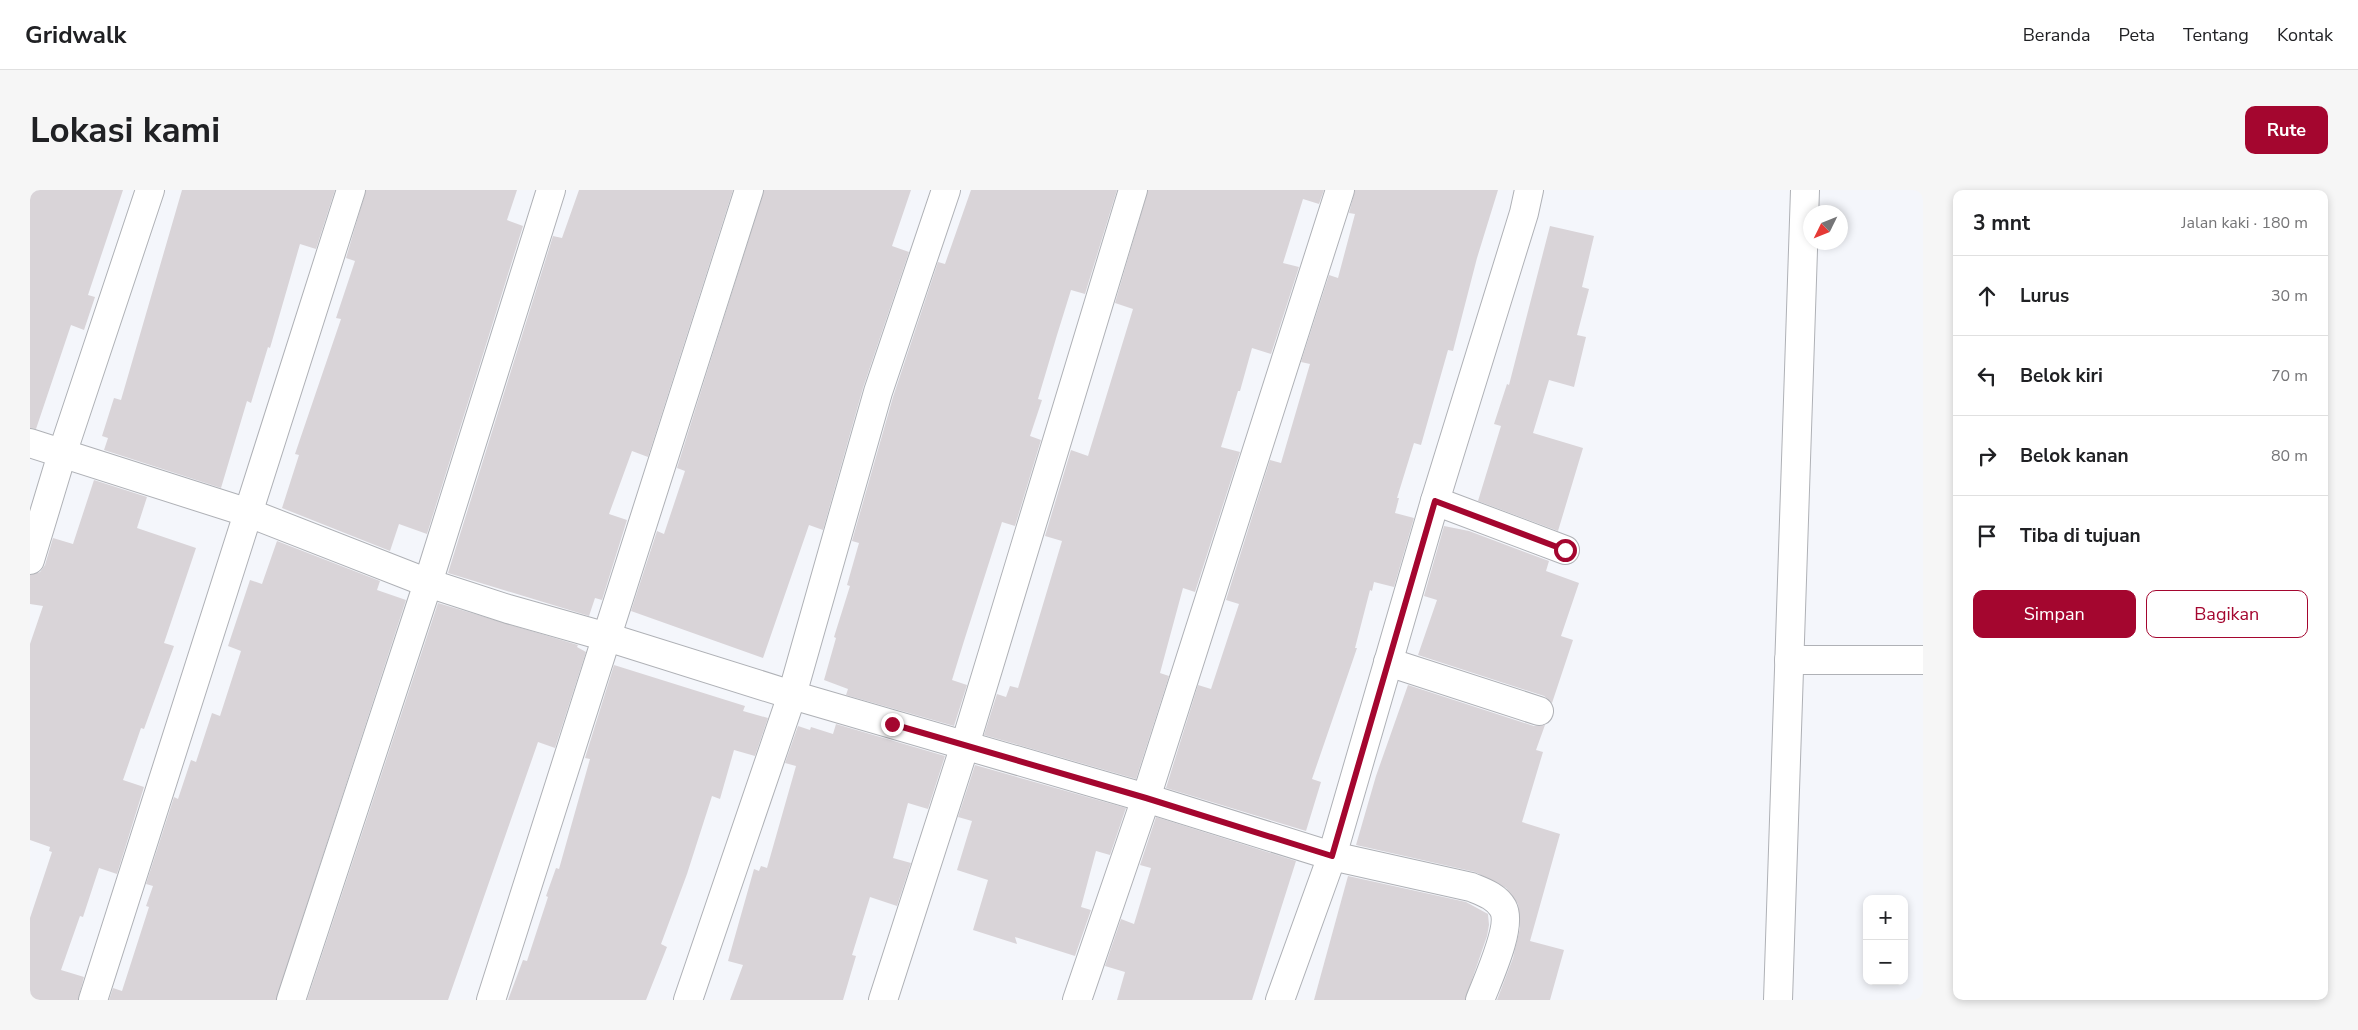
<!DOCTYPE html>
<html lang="id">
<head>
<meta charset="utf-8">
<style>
  :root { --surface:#fff; --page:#f6f6f6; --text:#202124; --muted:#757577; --line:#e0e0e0; --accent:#a4062f }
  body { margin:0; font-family:"Nunito Sans",sans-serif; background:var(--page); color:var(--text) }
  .controls { position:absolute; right:15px; bottom:15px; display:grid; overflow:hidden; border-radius:10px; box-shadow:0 2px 8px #0003 }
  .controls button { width:45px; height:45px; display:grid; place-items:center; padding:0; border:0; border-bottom:1px solid var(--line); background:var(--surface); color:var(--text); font:25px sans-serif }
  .compass { position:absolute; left:1773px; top:15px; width:45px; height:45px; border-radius:50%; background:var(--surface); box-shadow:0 2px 8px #0003; rotate:227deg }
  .stop { position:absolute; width:15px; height:15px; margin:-11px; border:4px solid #a4062f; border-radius:50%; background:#fff }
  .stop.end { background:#a4062f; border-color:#fff; box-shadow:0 1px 5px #0008 }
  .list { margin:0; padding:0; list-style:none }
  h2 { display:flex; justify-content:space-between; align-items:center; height:65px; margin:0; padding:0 20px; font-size:21px }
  h2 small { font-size:16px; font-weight:400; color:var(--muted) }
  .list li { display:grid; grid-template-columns:32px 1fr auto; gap:15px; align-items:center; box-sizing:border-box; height:80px; padding:0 20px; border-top:1px solid var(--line) }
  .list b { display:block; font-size:19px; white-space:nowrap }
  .list em { font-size:16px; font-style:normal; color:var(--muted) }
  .actions { display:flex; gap:10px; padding:15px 20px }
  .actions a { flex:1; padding:11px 0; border:1px solid var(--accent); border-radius:10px; text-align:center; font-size:18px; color:var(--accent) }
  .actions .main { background:var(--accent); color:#fff }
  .icon { flex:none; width:28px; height:28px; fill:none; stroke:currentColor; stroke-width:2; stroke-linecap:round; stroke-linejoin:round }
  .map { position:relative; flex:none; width:1893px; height:810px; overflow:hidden; border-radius:10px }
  header { display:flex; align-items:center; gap:30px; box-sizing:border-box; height:70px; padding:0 25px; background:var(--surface); border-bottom:1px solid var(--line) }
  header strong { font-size:24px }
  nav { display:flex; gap:28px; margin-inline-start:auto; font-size:18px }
  .intro { display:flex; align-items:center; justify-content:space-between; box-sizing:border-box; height:120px; padding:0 30px }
  h1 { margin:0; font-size:35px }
  .button { padding:12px 22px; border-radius:10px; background:var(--accent); color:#fff; font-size:18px; font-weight:700 }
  main { display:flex; gap:30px; padding:0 30px }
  aside { flex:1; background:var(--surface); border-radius:10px; box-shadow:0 2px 8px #0003 }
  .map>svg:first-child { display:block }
</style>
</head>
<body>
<header>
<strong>Gridwalk</strong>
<nav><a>Beranda</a><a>Peta</a><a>Tentang</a><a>Kontak</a></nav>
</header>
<div class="intro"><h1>Lokasi kami</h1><a class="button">Rute</a></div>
<main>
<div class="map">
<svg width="1893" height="810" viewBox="0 0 1893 810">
  <rect width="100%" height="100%" fill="#f4f6fb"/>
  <!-- building -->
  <g fill="#d9d4d8">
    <path d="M0,0H93L58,105L65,107L54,140L41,135L6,239L0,238Z"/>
    <path d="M152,0H305L286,59L270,54L240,158L238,157L221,213L217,211L191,298L74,260L78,248L72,246L84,208L91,210Z"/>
    <path d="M336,0H487L477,30L493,36L397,344L369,334L360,361L252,318L269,265L265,264L311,129L306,128L325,71L316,68Z"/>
    <path d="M549,0H703L618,267L602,261L579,324L597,330L572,410L565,408L559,426L418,383L523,46L532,48Z"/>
    <path d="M734,0H881L862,56L879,62L833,198L793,340L779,335L733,468L601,421L627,341L634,344L655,281L647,278Z"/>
    <path d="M941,0H1087L1055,104L1041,100L1027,145L1008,209L1012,210L1000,246L1011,250L985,336L972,332L934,451L922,490L937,495L924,536L816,505L818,499L794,490L806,448L804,447L820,396L817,395L829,353L822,351L863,207L908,72L915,74Z"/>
    <path d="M1118,0H1294L1289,14L1273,9L1253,73L1269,77L1241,164L1222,158L1210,201H1208L1191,257L1210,262L1165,402L1153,398L1130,483L1139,486L1106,589L954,545L967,504L976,507L980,496L988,498L1032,351L1015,346L1041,260L1058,266L1103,119L1085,113Z"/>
    <path d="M1325,0H1468L1447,68L1423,161L1418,160L1391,255L1384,253L1367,308H1369L1365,323L1384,328L1364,397L1344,392L1342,401L1340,400L1325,458H1327L1282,589L1291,592L1276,641L1136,598L1168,495L1181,499L1209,414L1196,410L1240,270L1251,273L1280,174L1271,172L1299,85L1308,88L1325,24L1319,23Z"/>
    <path d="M1520,36L1564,46L1552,97L1559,99L1547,145L1556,147L1544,197L1519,190L1503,243L1553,258L1528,341L1448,311L1471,236L1464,234L1477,194L1479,195Z"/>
    <path d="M64,290L117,307L107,338L166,358L134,453L144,456L114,539L111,538L93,590L114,597L87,684L69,678L53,727L50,726L31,780L54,787L48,810H0V728L22,662L19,661L20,657L0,650V454L13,416L0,414V385L10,382L15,375L23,348L43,354Z"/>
    <path d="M1414,336L1439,341L1519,371L1516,381L1549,393L1531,446L1543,450L1522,513L1514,506L1388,465L1407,410L1394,406Z"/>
    <path d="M247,351L350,391L347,400L376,410L246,810H79L83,798L92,801L119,717L116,716L123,696L116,694L144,607L148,609L161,570L166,572L182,523L190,526L211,461L198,456L220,390L232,394Z"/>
    <path d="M408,413L548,455L547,457L556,462L525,558L508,552L418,810H277Z"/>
    <path d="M584,475L715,516L713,521L738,528L725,566L704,560L690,609L682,606L657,684L631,754L637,757L616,810H478L493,770L497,771L518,707L516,706L526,678L529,679L560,569L555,568Z"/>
    <path d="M1378,495L1504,536L1515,535L1506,560L1513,562L1492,632L1530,644L1500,751L1534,760L1520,810H1467L1483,768L1490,738L1488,714L1476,698L1445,682L1326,655L1346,586Z"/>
    <path d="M806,534L915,566L898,619L878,613L863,668L881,673L867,716L840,707L822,765L826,766L813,810H700L713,775L698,771L724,679L729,681L731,676L737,678L766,576L755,573L768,536L780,540L781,537L803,544Z"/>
    <path d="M945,575L1096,618L1080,665L1066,661L1051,717L1061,720L1045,766L985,747L987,754L943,740L958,690L927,680L942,631L928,627Z"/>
    <path d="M1126,627L1266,671L1222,810H1087L1095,782L1075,776L1091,729L1104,734L1121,678L1110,675Z"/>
    <path d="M1318,686L1436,712L1458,724L1459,735L1457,746L1435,810H1284Z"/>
  </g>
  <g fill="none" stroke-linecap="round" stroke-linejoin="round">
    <!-- street casing -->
    <g stroke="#afb1b6" stroke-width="30">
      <g id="street">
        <path d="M0,253L219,323L398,393L478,419L577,447L762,505L1116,608L1302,666L1441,697C1453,702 1466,706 1473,718C1483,736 1457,791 1450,810"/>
        <path d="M1405,311L1535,360"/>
        <path d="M0,370L32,264L120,0"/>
        <path d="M1759,470H1893"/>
        <path d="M1358,472L1509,521"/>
        <path d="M63,810L321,0"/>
        <path d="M261,810L398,393L521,0"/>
        <path d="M461,810L719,0"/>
        <path d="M658,810L762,505L848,202L916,0"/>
        <path d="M853,810L935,555L1103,0"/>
        <path d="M1047,810L1116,608L1310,0"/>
        <path d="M1250,810L1302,666L1405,311L1494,23L1499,0"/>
        <path d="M1748,810L1775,0"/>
      </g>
    </g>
    <!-- street -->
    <use href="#street" stroke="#fff" stroke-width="28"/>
  </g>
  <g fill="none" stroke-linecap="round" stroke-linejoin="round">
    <!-- route -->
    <path stroke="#a4062f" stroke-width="6" d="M862,534L1116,608L1302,666L1405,311L1535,360"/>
  </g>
</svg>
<div class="controls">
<button>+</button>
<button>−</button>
</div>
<svg class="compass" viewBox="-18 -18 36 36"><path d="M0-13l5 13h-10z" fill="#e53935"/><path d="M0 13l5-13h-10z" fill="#757577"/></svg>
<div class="stop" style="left:1535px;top:360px"></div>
<div class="stop end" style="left:862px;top:534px"></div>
</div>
<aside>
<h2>3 mnt<small>Jalan kaki · 180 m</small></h2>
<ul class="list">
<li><svg class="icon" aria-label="ahead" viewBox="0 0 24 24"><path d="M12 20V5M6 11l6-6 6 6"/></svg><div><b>Lurus</b></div><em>30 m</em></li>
<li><svg class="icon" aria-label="left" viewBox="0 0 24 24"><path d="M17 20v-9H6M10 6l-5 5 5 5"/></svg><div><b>Belok kiri</b></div><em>70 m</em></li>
<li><svg class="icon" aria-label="right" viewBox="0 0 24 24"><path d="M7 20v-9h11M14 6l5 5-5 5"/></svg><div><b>Belok kanan</b></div><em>80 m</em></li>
<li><svg class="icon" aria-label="arrive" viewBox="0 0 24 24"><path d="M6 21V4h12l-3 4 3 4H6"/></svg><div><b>Tiba di tujuan</b></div></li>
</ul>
<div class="actions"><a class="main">Simpan</a><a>Bagikan</a></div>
</aside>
</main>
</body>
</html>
